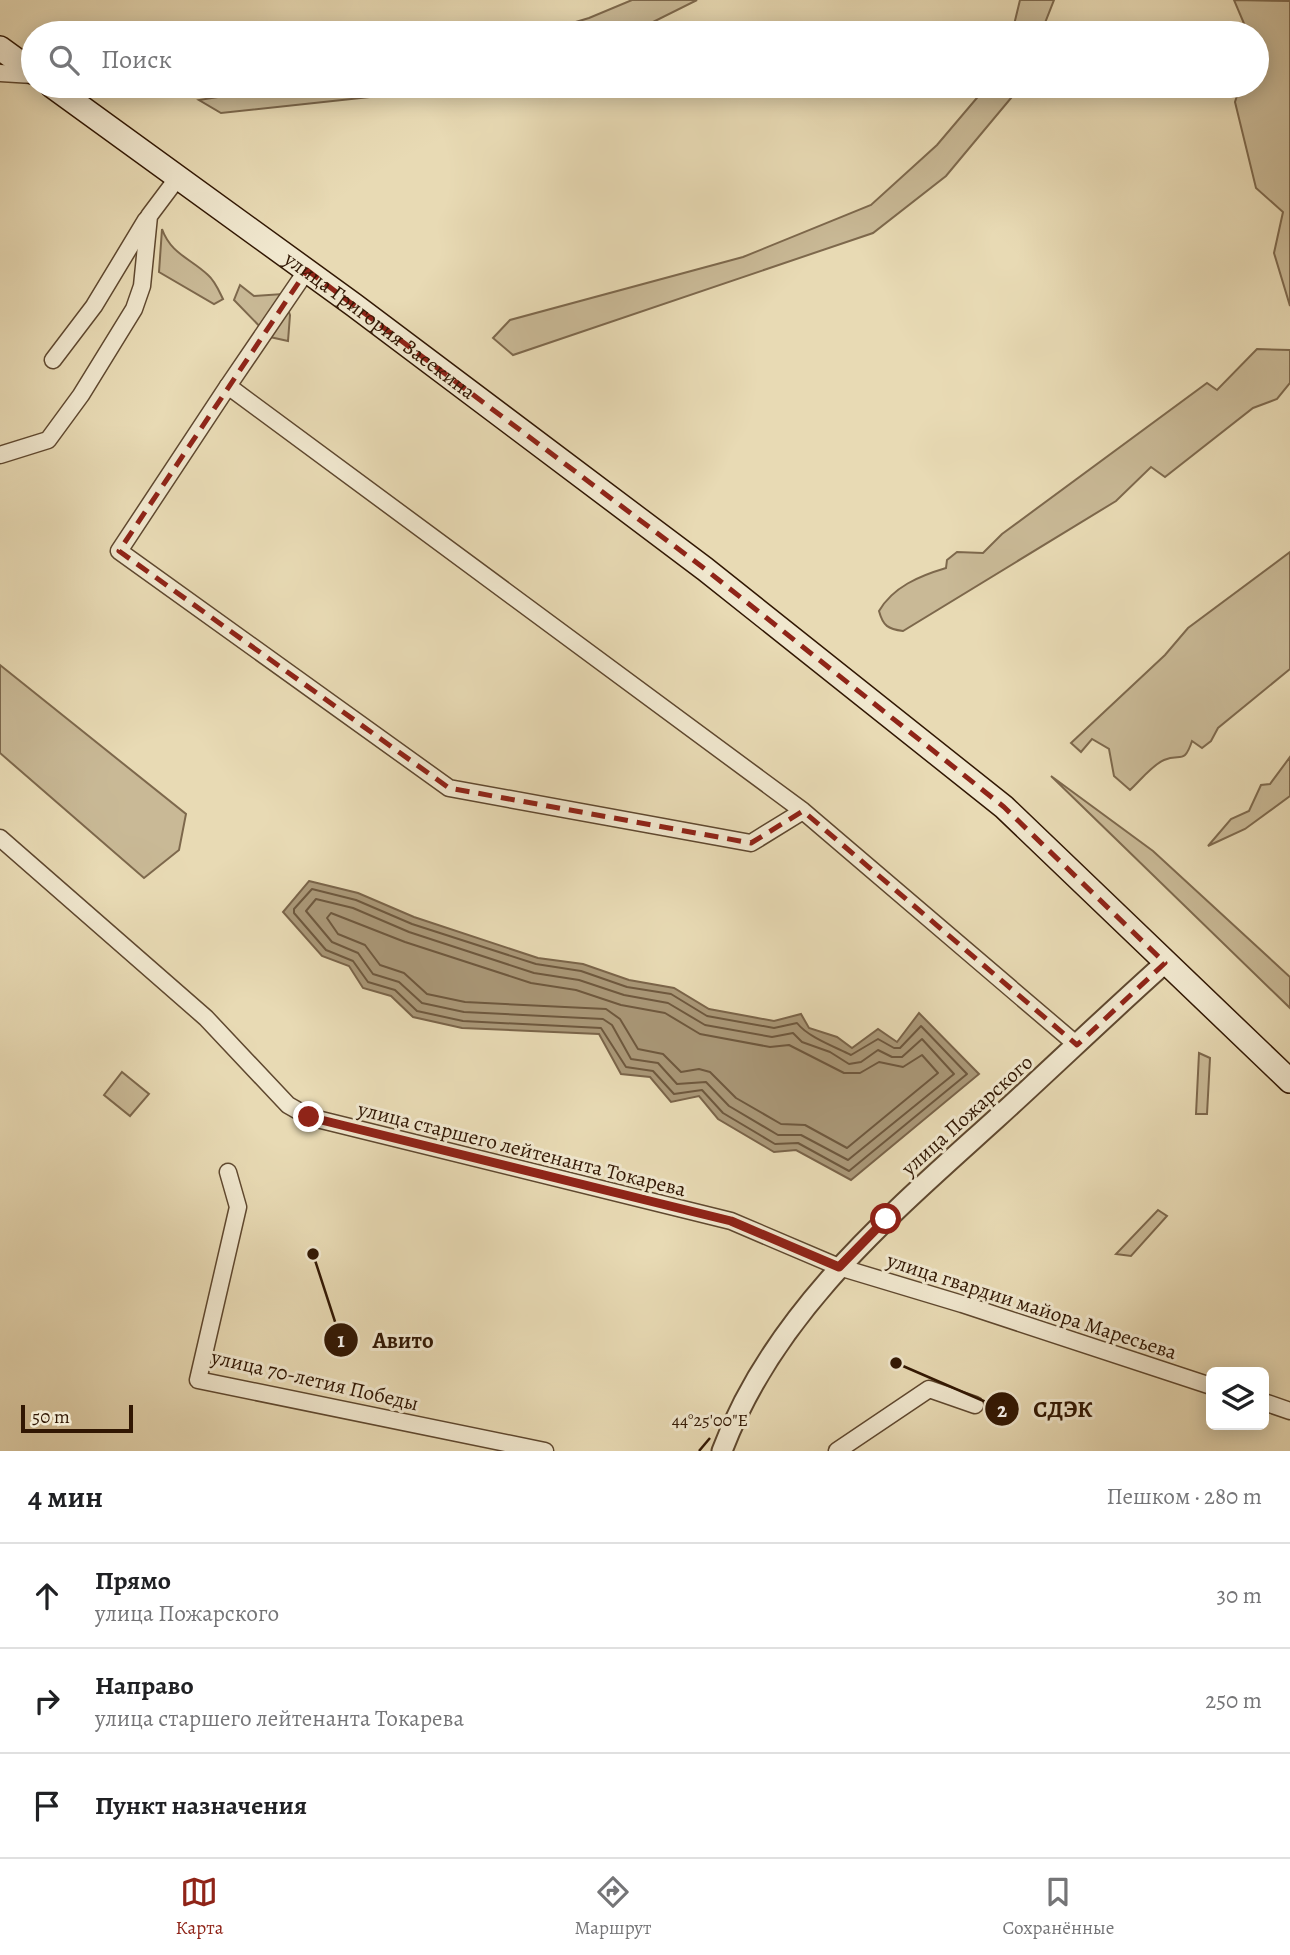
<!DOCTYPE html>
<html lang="ru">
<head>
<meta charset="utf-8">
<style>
  :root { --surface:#fff; --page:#f6f6f6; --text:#202124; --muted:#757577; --line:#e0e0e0; --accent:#8f2418 }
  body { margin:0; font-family:Alegreya,serif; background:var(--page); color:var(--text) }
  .controls { position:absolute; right:21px; bottom:21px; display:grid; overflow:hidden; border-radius:10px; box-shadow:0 4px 18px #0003 }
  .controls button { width:63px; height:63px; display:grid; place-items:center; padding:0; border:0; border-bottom:2px solid var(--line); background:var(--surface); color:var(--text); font:35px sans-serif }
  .scale { position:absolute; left:21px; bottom:18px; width:112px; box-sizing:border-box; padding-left:7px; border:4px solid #311703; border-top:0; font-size:19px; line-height:24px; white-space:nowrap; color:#311703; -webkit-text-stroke:5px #f0e7ce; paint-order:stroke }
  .stop { position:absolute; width:21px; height:21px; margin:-16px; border:5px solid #8f2418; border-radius:50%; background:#fff }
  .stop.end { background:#8f2418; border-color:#fff; box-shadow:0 2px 7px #0008 }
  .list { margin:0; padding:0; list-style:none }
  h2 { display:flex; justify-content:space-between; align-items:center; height:91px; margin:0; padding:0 28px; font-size:30px }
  h2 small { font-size:23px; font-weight:400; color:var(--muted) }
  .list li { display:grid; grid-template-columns:46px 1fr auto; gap:21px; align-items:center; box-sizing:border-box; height:105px; padding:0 28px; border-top:2px solid var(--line) }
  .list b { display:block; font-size:26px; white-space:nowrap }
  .list p { margin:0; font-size:23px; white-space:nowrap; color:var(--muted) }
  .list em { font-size:23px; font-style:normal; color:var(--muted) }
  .icon { flex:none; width:38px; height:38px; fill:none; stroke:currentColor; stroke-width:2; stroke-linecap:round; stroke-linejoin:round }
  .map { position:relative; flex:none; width:1290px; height:1451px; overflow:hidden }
  .search { position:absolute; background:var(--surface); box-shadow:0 4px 18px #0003; left:21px; right:21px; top:21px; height:77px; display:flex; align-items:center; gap:18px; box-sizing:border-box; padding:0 24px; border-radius:38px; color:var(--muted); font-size:26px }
  .sheet { height:406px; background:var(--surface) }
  nav { display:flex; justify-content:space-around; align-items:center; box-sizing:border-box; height:98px; border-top:2px solid var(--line); background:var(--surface); font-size:19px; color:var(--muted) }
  nav a { display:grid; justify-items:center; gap:4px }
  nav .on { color:var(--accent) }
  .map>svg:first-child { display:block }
</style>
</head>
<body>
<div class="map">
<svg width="1290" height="1451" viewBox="0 0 1290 1451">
  <rect width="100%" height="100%" fill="#e8dab4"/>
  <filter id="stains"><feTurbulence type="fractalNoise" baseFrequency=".00286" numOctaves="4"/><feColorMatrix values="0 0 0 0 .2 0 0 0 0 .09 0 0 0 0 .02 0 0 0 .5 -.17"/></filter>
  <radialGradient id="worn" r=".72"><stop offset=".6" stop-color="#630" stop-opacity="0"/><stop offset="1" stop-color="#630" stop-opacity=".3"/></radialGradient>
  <!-- green -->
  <g fill="#c9b996" stroke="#7d684c" stroke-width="2">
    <path d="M632,0H697L631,33H539L589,18Z"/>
    <path d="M1020,0H1054L1041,33H1012Z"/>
    <path d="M1234,0L1290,1V306L1274,253L1283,212L1256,188L1235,102L1240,86H1257V33H1248Z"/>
    <path d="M288,86H472L221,113L199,100Z"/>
    <path d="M987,86H1021L946,176L873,233L513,355L493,338L510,320L743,257L871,205L937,145Z"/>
    <path d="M162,229C171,254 190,258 208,275C215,281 219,291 223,299L214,304L159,272Z"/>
    <path d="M240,285L254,296L283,294L290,315L288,341L270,337L234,300Z"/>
    <path d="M1257,349L1290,350V383L1277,399L1253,408L1165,477L1151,467L1116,501L903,631C888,629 883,626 879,611C893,587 919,576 946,568L947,560L957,552L983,553L1002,534L1207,383L1217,390Z"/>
    <path d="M1290,552V669L1218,728L1211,741L1202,748L1192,741C1184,765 1181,753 1164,760C1152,765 1139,782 1130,790L1114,776L1109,749L1092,739L1081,752L1071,743L1165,655L1188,628Z"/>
    <path d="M0,665L186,814L179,850L144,878L0,753Z"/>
    <path d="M1290,757V796L1245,829L1208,846L1231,819L1249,811L1261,785L1270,784Z"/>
    <path d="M1051,776L1153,851L1290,977V1008Z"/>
    <path d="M1199,1053L1210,1058L1207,1114H1196Z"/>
    <path d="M122,1072L149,1094L130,1116L104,1095Z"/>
    <path d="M1158,1210L1167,1216L1131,1256L1116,1254Z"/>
  </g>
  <!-- water -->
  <path fill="#aa9878" stroke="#7a6449" stroke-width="2" d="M309,881L358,893L414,917L538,958L583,964L629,980L674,988L709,1009L774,1021L801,1014L809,1028L837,1037L852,1048L878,1029L897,1042L919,1013L979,1074L851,1180L796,1150L774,1152L718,1119L699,1096L671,1102L650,1077L621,1074L599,1034L462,1028L413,1017L391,996L363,988L349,966L322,956L283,912Z"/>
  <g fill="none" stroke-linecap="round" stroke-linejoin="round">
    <!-- shore -->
    <g stroke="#6e583e" stroke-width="2">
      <path d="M312,889L356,900L412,924L536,964L581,971L627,987L671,994L707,1016L774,1028L797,1023C808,1037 833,1046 851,1055L878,1039L894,1048H900L921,1026L967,1074L849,1171L798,1143L775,1144L723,1113L702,1090L674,1094L653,1071L626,1067L601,1028L463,1021L417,1011L395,990L368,982L353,961L326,950L294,913V909Z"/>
      <path d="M316,899L353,908L409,932L534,973L579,980L624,995L668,1003L705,1025L772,1037L793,1033L802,1042L830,1052L849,1064L861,1062L878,1050L892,1057H902L922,1039L954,1074L848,1160L801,1135H778L729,1106L706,1082L677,1084L658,1063L631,1059L612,1025L603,1019L464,1012L422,1003L399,982L373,974L358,953L332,942L306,911Z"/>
      <path d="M331,913L405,942L531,983L576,990L621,1005L665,1013L700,1034L770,1047L789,1045L844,1073H860L879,1062L903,1067L922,1055L938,1073L847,1148L805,1125L781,1124L736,1098L710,1072L699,1069L681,1072L663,1054L638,1049L620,1019L606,1009L465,1002L427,994L404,973L380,965L365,945L338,934L327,918Z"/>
    </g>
    <!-- minor casing -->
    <g stroke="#5f482f" stroke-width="19">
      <g id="minor">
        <path d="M0,73L33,75"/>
        <path d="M53,360L94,306L146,220"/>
        <path d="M228,386L307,270"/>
        <path d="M0,455L48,440L81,395L134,309L142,286L149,216L179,176"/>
        <path d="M803,811L751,843L449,788L119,551L228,386L803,811L1077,1045"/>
        <path d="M0,838L206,1018L288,1105L309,1117L731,1221L839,1267L962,1304L1211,1386"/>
        <path d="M228,1172L238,1207L198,1380L545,1451"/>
        <path d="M1264,1402L1290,1411"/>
        <path d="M837,1451L929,1389L975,1405"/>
      </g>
    </g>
    <!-- tertiary casing -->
    <g stroke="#5f482f" stroke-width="23">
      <path id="tertiary" d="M722,1451C774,1312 890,1215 997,1118C1053,1067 1108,1014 1165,963"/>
    </g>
    <!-- secondary casing -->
    <g stroke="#311703" stroke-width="26">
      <g id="secondary">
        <path d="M0,48L33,72"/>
        <path id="s1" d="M52,86L354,305L705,569L1004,807L1290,1081"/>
      </g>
    </g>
    <!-- minor -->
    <use href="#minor" stroke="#f0e7ce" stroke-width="16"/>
    <!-- tertiary -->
    <use href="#tertiary" stroke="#f0e7ce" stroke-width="19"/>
    <!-- secondary -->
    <use href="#secondary" stroke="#f0e7ce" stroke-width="23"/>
  </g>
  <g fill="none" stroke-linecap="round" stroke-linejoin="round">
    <!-- route -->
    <path stroke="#8f2418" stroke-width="9" d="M309,1117L731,1221L839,1267L886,1219"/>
  </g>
  <!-- marked area -->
  <path fill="none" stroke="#8f2418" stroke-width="5" stroke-dasharray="14 9" stroke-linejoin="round" d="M307,270L705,569L1004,807L1165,963L1077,1045L803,811L751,843L449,788L119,551Z"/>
  <!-- ticks -->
  <path fill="none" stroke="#311703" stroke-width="2.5" d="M699,1451L710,1438"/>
  <g text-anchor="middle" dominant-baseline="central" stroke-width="6" stroke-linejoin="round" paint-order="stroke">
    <!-- street labels -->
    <g font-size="21" fill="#311703" stroke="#f0e7ce">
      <text stroke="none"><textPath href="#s1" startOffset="406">улица Григория Засекина</textPath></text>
      <text transform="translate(967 1115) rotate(-42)">улица Пожарского</text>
      <text transform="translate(522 1149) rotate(14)">улица старшего лейтенанта Токарева</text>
      <text transform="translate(1032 1306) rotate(18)">улица гвардии майора Маресьева</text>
      <text transform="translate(315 1380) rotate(13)">улица 70-летия Победы</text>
    </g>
  </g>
  <g font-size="18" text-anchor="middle" fill="#311703" stroke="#f0e7ce" stroke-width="6" stroke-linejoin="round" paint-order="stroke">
    <text x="710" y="1426">44°25'00"E</text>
  </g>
  <!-- callouts -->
  <path fill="none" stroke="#311703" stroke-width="2.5" d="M313 1254L341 1340M896 1363L1002 1409"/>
  <g fill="#311703" stroke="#f0e7ce" stroke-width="2.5">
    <circle cx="313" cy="1254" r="7"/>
    <circle cx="896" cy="1363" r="7"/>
    <circle cx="341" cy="1340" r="18"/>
    <circle cx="1002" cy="1409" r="18"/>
  </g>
  <g font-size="21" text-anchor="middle" font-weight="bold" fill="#fff">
    <text x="341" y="1347">1</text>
    <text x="1002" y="1417">2</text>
  </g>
  <g font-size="23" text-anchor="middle" font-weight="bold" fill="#311703" stroke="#f0e7ce" stroke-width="6" stroke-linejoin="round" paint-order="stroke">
    <text x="403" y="1348">Авито</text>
    <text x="1063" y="1417">СДЭК</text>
  </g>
  <rect width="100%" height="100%" filter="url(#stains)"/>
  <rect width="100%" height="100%" fill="url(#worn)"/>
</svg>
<div class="controls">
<button><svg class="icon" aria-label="layers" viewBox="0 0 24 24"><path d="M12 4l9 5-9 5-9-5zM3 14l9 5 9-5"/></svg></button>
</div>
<div class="scale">50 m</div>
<div class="stop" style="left:886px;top:1219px"></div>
<div class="stop end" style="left:309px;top:1117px"></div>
<div class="search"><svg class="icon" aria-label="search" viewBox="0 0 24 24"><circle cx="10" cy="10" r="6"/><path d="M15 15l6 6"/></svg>Поиск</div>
</div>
<section class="sheet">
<h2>4 мин<small>Пешком · 280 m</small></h2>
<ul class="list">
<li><svg class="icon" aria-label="ahead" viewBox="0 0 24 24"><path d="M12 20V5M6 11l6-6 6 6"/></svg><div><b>Прямо</b><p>улица Пожарского</p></div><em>30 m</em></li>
<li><svg class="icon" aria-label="right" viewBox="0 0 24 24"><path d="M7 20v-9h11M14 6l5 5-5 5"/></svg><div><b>Направо</b><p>улица старшего лейтенанта Токарева</p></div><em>250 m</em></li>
<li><svg class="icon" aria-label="arrive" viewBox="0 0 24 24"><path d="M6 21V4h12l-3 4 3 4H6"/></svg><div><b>Пункт назначения</b></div></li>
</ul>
</section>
<nav>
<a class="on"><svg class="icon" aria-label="map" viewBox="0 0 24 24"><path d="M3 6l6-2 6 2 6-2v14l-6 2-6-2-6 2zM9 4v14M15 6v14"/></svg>Карта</a>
<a><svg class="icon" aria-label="directions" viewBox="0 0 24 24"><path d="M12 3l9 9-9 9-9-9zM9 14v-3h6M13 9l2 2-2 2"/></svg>Маршрут</a>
<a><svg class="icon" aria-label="saved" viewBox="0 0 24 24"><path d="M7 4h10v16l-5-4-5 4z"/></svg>Сохранённые</a>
</nav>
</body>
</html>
